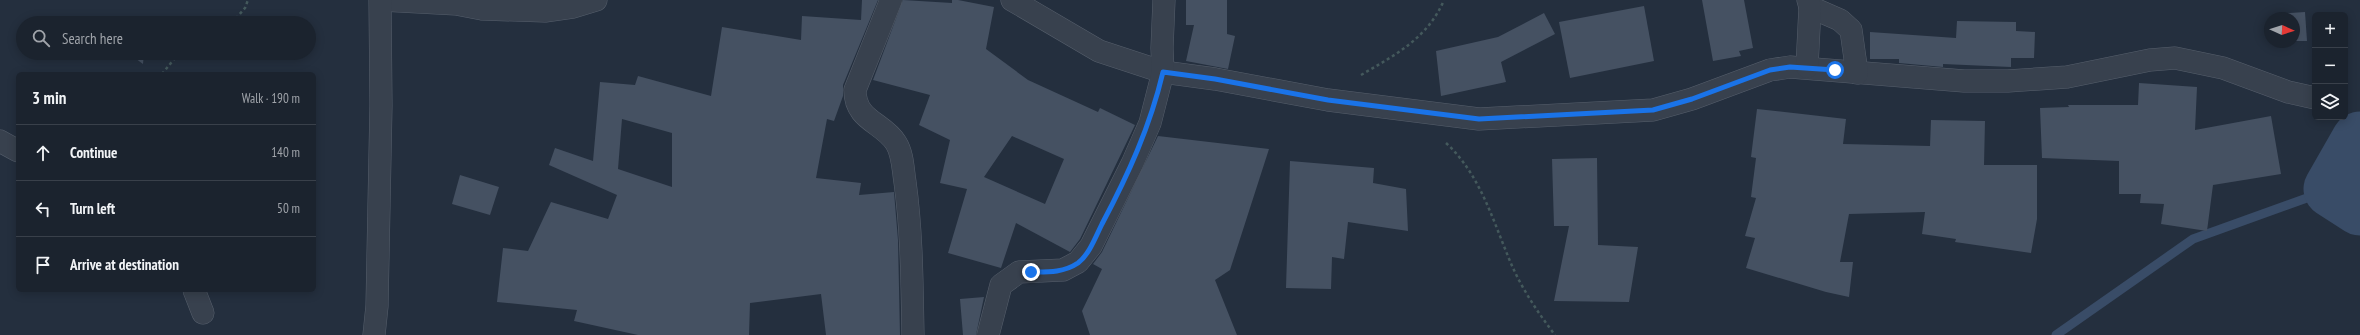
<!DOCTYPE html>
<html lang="en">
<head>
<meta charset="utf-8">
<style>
  :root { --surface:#1b232e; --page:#242b36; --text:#f1f3f6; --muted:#a0a4aa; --line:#39404a }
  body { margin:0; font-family:"PT Sans Narrow",sans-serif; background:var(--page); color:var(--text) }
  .controls { position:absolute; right:12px; top:12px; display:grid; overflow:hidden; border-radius:6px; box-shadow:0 2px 10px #0003 }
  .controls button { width:36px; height:36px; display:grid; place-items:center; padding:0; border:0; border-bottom:1px solid var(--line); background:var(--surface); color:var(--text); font:20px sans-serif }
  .compass { position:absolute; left:2264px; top:12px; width:36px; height:36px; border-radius:50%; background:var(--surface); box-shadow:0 2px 10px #0003; rotate:93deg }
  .stop { position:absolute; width:12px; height:12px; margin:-9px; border:3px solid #1a73e8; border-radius:50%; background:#fff }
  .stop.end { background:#1a73e8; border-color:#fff; box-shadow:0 1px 4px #0008 }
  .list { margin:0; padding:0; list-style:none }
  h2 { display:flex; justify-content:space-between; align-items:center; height:52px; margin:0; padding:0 16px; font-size:17px }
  h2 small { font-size:13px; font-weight:400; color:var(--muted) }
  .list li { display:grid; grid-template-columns:26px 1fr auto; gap:12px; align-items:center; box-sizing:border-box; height:56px; padding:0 16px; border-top:1px solid var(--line) }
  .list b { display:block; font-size:15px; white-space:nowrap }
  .list em { font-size:13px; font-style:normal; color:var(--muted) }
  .icon { flex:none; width:22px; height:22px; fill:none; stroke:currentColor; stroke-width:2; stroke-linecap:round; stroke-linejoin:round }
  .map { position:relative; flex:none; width:2360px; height:335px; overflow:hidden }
  .search { position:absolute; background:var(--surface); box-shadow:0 2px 10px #0003; left:16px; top:16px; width:300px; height:44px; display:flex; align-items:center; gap:10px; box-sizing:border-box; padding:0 14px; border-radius:22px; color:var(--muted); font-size:15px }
  .panel { position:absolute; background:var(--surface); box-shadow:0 2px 10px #0003; left:16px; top:72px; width:300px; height:220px; border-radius:6px }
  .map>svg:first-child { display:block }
</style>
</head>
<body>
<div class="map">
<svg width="2360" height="335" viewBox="0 0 2360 335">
  <rect width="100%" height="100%" fill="#242f3e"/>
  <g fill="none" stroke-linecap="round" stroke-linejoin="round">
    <!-- stream -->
    <path stroke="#394c67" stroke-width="9" d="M2056,335L2193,239L2332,189"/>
    <!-- river -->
    <path stroke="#394c67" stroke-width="57" d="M2360,140L2332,189L2360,207"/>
  </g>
  <!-- building -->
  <g fill="#455162" fill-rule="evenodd">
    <path d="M862,0H878L843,85V96L834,121L827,119L816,178L861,183L859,195L894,192L898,240L900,335H826L821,294L750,303L749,335H638L574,321L577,310L497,302L503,248L528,251L551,202L608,219L617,195L549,165L555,148L593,161L600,82L635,85L638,76L711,96L722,27L801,40L802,16L861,20ZM622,119L672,133V187L618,169Z"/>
    <path d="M903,0L952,3V0H958L994,7L986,49L1028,80L1098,112L1100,108L1135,125L1080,239L1070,252L1016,223L1001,268L948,253L967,189L940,183L950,140L919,125L930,95L873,80ZM1012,136L1064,159L1045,204L984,177Z"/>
    <path d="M1186,0H1227V34L1235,36L1228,69L1186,61L1194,25H1186Z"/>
    <path d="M1702,0H1744L1753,48L1739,51L1741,56L1713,61Z"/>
    <path d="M1644,6L1654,61L1570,78L1559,22Z"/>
    <path d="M2305,12L2307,41H2294V18H2277V14Z"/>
    <path d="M1544,13L1555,34L1501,62L1506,82L1441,96L1436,51L1498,37Z"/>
    <path d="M81,20L140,23H85Z"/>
    <path d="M1957,21L2016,22V31L2035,32L2034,58H2011V67L1943,64V67L1899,63V59H1870V32L1956,38Z"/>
    <path d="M128,53H144L143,64Z"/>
    <path d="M2139,83L2197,87L2195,130L2271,116L2281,174L2213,185L2207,231L2161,224L2164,204L2140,203L2141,194H2119V161L2042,158L2040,108L2069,107L2068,105H2138Z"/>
    <path d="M1757,109L1846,119L1843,144L1930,146L1931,120L1985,121L1984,165H2037V219L2031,253L1955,242L1956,239L1922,234L1925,212L1849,214L1840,262H1853L1849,297L1826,292L1746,268L1755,238L1745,236L1756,198L1751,197L1756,158L1751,157Z"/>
    <path d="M1158,136L1269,149L1230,270L1215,280L1237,335H1090L1082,311L1102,269L1093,264L1102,252Z"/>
    <path d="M1597,158L1598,245L1638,247L1629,302L1554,301L1569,226H1554L1552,159Z"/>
    <path d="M1290,161L1374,168L1373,183L1406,189L1408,231L1348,222L1344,259L1332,257L1331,289L1286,288Z"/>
    <path d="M460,175L499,187L490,215L452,204Z"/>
    <path d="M984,297L976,335H963L960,299Z"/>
  </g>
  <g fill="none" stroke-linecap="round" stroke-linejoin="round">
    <!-- minor casing -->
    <g stroke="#565f6c" stroke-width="23">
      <g id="minor">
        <path d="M381,0L456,4L482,9L545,11L573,7L596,0"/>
        <path d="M891,0L855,90C855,121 883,122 896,143C903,154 903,170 905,182C912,233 912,284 913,335"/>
        <path d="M1012,0L1099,51L1163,72L1215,79L1328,100L1479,119L1653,110L1692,99L1770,70L1790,67L1964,81H2008L2067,77L2150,60L2175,58L2223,68L2288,92L2315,98"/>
        <path d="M1810,7L1840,20L1851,30L1857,73"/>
        <path d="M1807,67L1810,7L1808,0"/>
        <path d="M0,141L18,151"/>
        <path d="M194,290L203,313"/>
        <path d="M374,335L377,306L381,105L380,0"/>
        <path d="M988,335L1001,285L1019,272L1063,270L1078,262L1091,246L1132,164L1150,123L1163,72L1162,48L1164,0"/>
      </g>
    </g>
    <!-- path -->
    <g stroke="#44595c" stroke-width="2.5" stroke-dasharray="3 3" stroke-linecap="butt">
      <path d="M232,23L245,8L248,0"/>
      <path d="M162,74L179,53"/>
      <path d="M1361,75C1395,55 1428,38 1444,0"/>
      <path d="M1446,143C1482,176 1494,225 1513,268C1524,292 1539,314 1555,335"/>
    </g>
    <!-- minor -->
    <use href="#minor" stroke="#38414e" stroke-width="22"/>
  </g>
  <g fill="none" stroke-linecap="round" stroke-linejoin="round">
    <!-- route -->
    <path stroke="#1a73e8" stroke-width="5" d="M1031,272C1047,272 1063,273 1078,263C1089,255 1096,236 1102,224C1128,175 1150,127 1163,72L1215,79L1328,100L1479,119L1653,110L1692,99L1770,70L1790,67L1835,70"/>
  </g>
</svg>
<div class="controls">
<button>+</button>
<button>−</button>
<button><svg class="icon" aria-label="layers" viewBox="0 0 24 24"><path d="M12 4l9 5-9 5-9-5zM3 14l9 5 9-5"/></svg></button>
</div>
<svg class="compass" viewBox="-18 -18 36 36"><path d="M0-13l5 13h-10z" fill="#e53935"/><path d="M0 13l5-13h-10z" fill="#a0a4aa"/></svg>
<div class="stop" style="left:1835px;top:70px"></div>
<div class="stop end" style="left:1031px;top:272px"></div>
<div class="search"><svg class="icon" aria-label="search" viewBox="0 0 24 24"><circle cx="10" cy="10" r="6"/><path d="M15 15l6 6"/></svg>Search here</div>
<section class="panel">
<h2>3 min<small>Walk · 190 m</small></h2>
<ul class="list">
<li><svg class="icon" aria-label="ahead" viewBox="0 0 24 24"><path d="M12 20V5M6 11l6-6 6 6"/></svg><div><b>Continue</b></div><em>140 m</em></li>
<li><svg class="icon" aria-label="left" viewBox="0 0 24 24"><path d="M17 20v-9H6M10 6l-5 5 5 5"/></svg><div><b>Turn left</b></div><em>50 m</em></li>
<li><svg class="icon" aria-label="arrive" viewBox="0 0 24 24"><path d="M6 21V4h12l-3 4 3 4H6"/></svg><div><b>Arrive at destination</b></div></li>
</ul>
</section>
</div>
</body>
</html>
